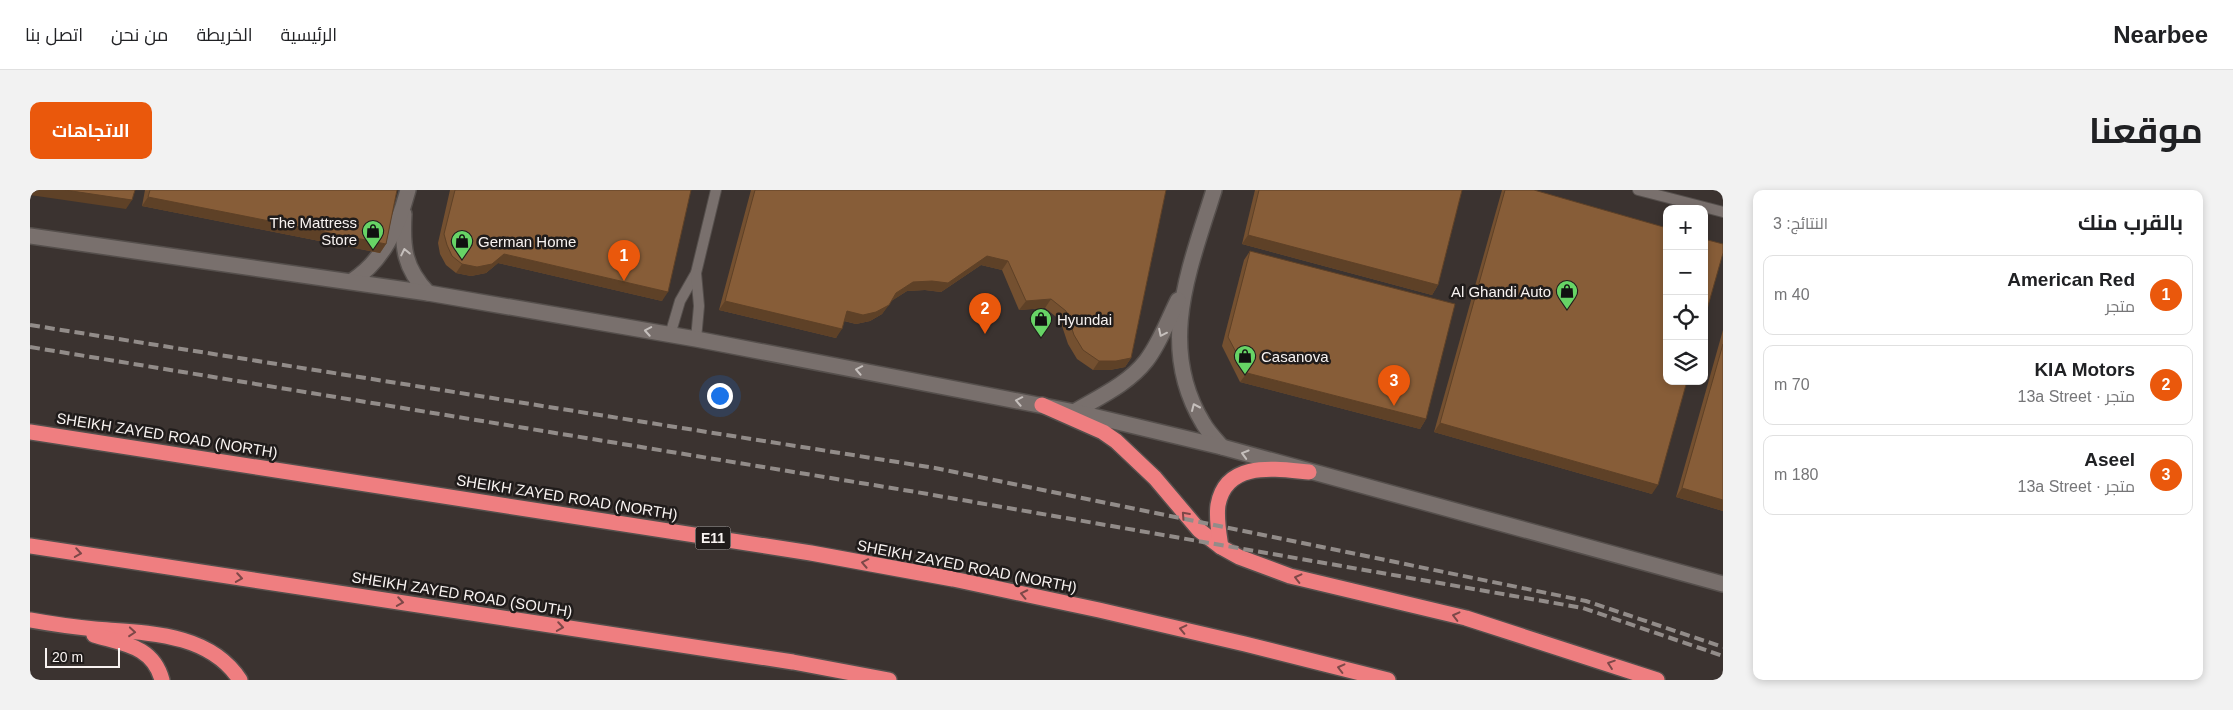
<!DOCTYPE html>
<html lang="ar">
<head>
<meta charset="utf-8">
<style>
  :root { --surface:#fff; --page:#f2f2f2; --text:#202124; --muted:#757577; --line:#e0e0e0; --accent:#ea580c }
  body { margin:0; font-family:Arial,Cairo,sans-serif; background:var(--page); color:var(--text); direction:rtl }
  .controls { position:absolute; right:15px; top:15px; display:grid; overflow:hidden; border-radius:10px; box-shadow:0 2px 8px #0003 }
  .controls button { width:45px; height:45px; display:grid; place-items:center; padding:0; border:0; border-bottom:1px solid var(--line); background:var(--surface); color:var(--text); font:25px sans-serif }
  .scale { position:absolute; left:15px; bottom:12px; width:75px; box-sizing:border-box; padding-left:5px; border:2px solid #f8f3f1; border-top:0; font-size:14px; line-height:18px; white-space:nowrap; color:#f8f3f1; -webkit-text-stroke:4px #201c1b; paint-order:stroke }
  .you { position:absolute; left:689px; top:205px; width:18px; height:18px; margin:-12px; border:4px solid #fff; border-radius:50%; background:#1a73e8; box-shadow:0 0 0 8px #1a73e833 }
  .badge { display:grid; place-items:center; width:32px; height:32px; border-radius:50%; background:var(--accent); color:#fff; font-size:16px; font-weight:700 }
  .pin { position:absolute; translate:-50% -41px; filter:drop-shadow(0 1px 2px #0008) }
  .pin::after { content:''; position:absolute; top:26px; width:18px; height:15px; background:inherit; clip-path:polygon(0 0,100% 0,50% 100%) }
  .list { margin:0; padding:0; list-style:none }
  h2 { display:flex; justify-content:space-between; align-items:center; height:65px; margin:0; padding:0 20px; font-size:21px }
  h2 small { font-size:16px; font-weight:400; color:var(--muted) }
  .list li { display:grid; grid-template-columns:32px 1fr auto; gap:15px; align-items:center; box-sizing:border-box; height:80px; margin:0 10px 10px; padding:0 10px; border:1px solid var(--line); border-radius:10px }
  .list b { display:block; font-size:19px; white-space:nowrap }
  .list p { margin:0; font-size:16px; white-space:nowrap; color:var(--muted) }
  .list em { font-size:16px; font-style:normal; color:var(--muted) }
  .icon { flex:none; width:28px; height:28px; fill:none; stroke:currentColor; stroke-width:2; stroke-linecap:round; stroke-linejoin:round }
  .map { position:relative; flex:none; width:1693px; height:490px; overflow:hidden; direction:ltr; border-radius:10px }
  header { display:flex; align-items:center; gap:30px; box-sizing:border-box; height:70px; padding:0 25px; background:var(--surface); border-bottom:1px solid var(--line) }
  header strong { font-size:24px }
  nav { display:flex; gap:28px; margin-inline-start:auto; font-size:18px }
  .intro { display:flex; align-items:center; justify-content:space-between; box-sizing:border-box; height:120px; padding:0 30px }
  h1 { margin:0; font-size:35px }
  .button { padding:12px 22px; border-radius:10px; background:var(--accent); color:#fff; font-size:18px; font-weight:700 }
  main { display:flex; gap:30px; padding:0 30px }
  aside { flex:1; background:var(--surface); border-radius:10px; box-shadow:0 2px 8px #0003 }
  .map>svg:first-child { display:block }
</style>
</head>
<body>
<header>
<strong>Nearbee</strong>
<nav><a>الرئيسية</a><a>الخريطة</a><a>من نحن</a><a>اتصل بنا</a></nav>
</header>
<div class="intro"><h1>موقعنا</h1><a class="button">الاتجاهات</a></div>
<main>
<aside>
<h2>بالقرب منك<small>النتائج: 3</small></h2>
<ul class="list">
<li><span class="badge">1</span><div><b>American Red</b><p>متجر</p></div><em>40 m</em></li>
<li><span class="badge">2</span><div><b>KIA Motors</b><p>متجر · 13a Street</p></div><em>70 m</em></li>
<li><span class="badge">3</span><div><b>Aseel</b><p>متجر · 13a Street</p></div><em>180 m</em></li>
</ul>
</aside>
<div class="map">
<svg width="1693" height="490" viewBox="0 0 1693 490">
  <rect width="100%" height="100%" fill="#3b3330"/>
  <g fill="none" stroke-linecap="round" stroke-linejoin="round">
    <!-- lane casing -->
    <g stroke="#554f4c" stroke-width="12">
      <g id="lane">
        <path d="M1608,0L1693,22"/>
        <path d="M640,145L650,111L666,83L686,0"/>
        <path d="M666,149L669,116L666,83"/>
      </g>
    </g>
    <!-- street casing -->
    <g stroke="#554f4c" stroke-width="18">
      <g id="street">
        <path d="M1184,0C1160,78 1126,155 1173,233C1178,242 1186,250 1192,257"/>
        <path d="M374,24C372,57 374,78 398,103"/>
        <path d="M322,91C354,70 368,37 378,0"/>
        <path d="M1044,222C1069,207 1098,194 1116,171C1130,153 1138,130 1148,110"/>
      </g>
    </g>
    <!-- secondary casing -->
    <g stroke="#554f4c" stroke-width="18">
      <path id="secondary" d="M0,46L398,103L666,149L1050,223L1192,257L1693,394"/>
    </g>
    <!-- highway casing -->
    <g stroke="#554f4c" stroke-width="18">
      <g id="highway">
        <path d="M1012,215L1073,242L1086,251L1125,288L1169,340L1191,357L1209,367L1260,386L1436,428L1627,490"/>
        <path d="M0,242L781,363L923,389L1069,420L1215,454L1358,490"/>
        <path d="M0,356L763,472L859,490"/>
        <path d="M1191,357C1189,344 1186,329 1188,315C1196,270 1246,279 1279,282"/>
        <path d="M0,430C22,434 43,437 65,439C116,443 179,442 210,490"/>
        <path d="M64,445C94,454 123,456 132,490"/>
      </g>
    </g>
    <!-- lane -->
    <use href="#lane" stroke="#79706d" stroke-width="10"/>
    <!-- street -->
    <use href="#street" stroke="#79706d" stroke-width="15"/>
    <!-- secondary -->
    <use href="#secondary" stroke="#79706d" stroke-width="15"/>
    <!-- highway -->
    <use href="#highway" stroke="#ef7e80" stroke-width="15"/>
    <!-- rail -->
    <g stroke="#928c89" stroke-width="4" stroke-dasharray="10 5" stroke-linecap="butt">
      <path d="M0,135L905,278L1556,411L1693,457"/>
      <path d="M0,157L886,302L1553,418L1693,466"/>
    </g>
  </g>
  <!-- wall -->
  <g fill="#745030">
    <path d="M115,0H367L356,54L350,63L112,16Z"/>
    <path d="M420,0H661L632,111L468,73L456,83L441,86L426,83L416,75L410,64L408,53Z"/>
    <path d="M721,0H1136L1101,168L1095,177L1080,180H1063L1047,169L1038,154L1030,130L1015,118L989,120L972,80L951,75L911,102L895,100L877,101L861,111L852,124L840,131L826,134L814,131L806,148L689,120Z"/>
    <path d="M1225,0H1432L1408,95L1402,105L1212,54Z"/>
    <path d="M1472,0H1504L1622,304L1404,242Z"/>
    <path d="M1220,61L1396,229L1390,239L1210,192L1192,156L1214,70Z"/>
    <path d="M1693,140V321L1646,307Z"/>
  </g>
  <!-- shaded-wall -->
  <g fill="#5e4127">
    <path d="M0,0H35L102,10L96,19L0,5Z"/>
    <path d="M118,7L356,54L350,63L112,16Z"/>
    <path d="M1218,45L1408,95L1402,105L1212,54Z"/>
    <path d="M474,64L638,102L632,111L468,73L456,83L441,86L426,83L432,74Z"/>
    <path d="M957,66L978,71L972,80L951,75L911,102L895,100L877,101L860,112L866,103L883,92Z"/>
    <path d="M1021,109L1015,118L989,120L996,111Z"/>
    <path d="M695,111L812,139L806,148L689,120Z"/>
    <path d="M859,115L852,124L840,131L826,134L811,130L817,121Z"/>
    <path d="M1101,168L1095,177L1080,180H1063L1069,171Z"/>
    <path d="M1217,183L1396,229L1390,239L1210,192Z"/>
    <path d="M1410,233L1628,295L1622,304L1404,242Z"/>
    <path d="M1652,298L1693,310V321L1646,307Z"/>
  </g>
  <!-- building -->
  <g fill="#875d38" stroke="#5e4127">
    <path d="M35,0H105L102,10Z"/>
    <path d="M120,0H367L356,54L118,7Z"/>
    <path d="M425,0H661L638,102L474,64L462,74L447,77L432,74L422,66L417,55L414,44Z"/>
    <path d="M725,0H1136L1101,168L1086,171H1069L1053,160L1044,145L1036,121L1021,109L996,111L978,71L957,66L918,93L902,91L883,92L866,103L859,115L846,122L833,125L817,121L812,139L695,111Z"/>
    <path d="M1229,0H1432L1408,95L1218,45Z"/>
    <path d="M1475,0H1504L1637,38V191H1657L1628,295L1410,233Z"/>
    <path d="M1674,49L1693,54V63L1674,130Z"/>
    <path d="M1220,61L1425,114L1396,229L1217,183L1198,147Z"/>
    <path d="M1693,154V310L1652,298Z"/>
  </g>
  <!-- one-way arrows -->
  <defs><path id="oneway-chevron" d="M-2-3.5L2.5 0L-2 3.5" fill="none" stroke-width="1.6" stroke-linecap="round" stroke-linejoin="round" transform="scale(1.25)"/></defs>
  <g stroke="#c5bfbc">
    <use href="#oneway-chevron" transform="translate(375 62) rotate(-102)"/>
    <use href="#oneway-chevron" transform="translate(618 141) rotate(-170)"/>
    <use href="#oneway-chevron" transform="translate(1132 143) rotate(116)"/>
    <use href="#oneway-chevron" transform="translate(829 180) rotate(-169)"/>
    <use href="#oneway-chevron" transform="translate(989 211) rotate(-169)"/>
    <use href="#oneway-chevron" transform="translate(1165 217) rotate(-114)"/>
    <use href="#oneway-chevron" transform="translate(1215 264) rotate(-164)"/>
  </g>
  <g stroke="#7d4848">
    <use href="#oneway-chevron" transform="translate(1155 325) rotate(-132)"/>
    <use href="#oneway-chevron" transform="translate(48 363) rotate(9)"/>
    <use href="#oneway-chevron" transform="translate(835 373) rotate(-169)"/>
    <use href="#oneway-chevron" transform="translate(209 388) rotate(9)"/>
    <use href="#oneway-chevron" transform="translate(1268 388) rotate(-166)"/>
    <use href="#oneway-chevron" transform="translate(994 404) rotate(-168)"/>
    <use href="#oneway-chevron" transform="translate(370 412) rotate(9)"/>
    <use href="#oneway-chevron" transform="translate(1426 426) rotate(-166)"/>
    <use href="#oneway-chevron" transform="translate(530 437) rotate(9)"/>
    <use href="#oneway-chevron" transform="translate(1153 439) rotate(-167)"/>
    <use href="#oneway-chevron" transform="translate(102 442) rotate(5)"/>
    <use href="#oneway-chevron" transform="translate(1581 474) rotate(-161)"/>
    <use href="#oneway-chevron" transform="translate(1311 478) rotate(-166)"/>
  </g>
  <!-- icons -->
  <defs>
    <g id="shop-pin" transform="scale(1.125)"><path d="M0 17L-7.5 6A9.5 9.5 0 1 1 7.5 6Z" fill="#67d466" stroke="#201c1b"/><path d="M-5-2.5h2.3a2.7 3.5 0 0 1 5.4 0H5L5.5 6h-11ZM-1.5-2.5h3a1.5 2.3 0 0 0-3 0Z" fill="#111"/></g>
  </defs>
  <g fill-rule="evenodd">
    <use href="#shop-pin" x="343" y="41"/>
    <use href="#shop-pin" x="432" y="51"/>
    <use href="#shop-pin" x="1537" y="101"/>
    <use href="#shop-pin" x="1011" y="129"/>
    <use href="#shop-pin" x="1215" y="166"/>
  </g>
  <g text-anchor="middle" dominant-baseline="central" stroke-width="5" stroke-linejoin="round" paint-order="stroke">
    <!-- shield labels -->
    <rect fill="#201c1b" stroke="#b7b2b1" stroke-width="1" x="665.5" y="336.5" width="35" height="23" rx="4"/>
    <g font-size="14" font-weight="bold" fill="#f8f3f1">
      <text x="683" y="348">E11</text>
    </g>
    <!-- poi labels -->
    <g font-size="15" fill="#f8f3f1" stroke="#201c1b" text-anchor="start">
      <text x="327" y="32" text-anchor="end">The Mattress<tspan x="327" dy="17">Store</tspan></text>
      <text x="448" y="51">German Home</text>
      <text x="1521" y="101" text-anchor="end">Al Ghandi Auto</text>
      <text x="1027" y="129">Hyundai</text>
      <text x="1231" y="166">Casanova</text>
    </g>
    <!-- street labels -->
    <g font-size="15" fill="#f8f3f1" stroke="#201c1b">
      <text transform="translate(137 245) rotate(9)">SHEIKH ZAYED ROAD (NORTH)</text>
      <text transform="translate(537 307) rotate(9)">SHEIKH ZAYED ROAD (NORTH)</text>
      <text transform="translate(937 376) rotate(11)">SHEIKH ZAYED ROAD (NORTH)</text>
      <text transform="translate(432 404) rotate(9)">SHEIKH ZAYED ROAD (SOUTH)</text>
    </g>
  </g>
</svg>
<div class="controls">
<button>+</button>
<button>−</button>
<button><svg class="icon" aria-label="locate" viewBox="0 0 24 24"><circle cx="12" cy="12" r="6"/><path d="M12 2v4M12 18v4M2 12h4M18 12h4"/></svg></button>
<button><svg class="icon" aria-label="layers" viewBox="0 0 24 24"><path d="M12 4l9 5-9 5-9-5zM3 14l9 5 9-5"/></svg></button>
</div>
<div class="scale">20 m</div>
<div class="you"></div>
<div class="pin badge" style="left:594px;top:91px">1</div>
<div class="pin badge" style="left:955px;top:144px">2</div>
<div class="pin badge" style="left:1364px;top:216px">3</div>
</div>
</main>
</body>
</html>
